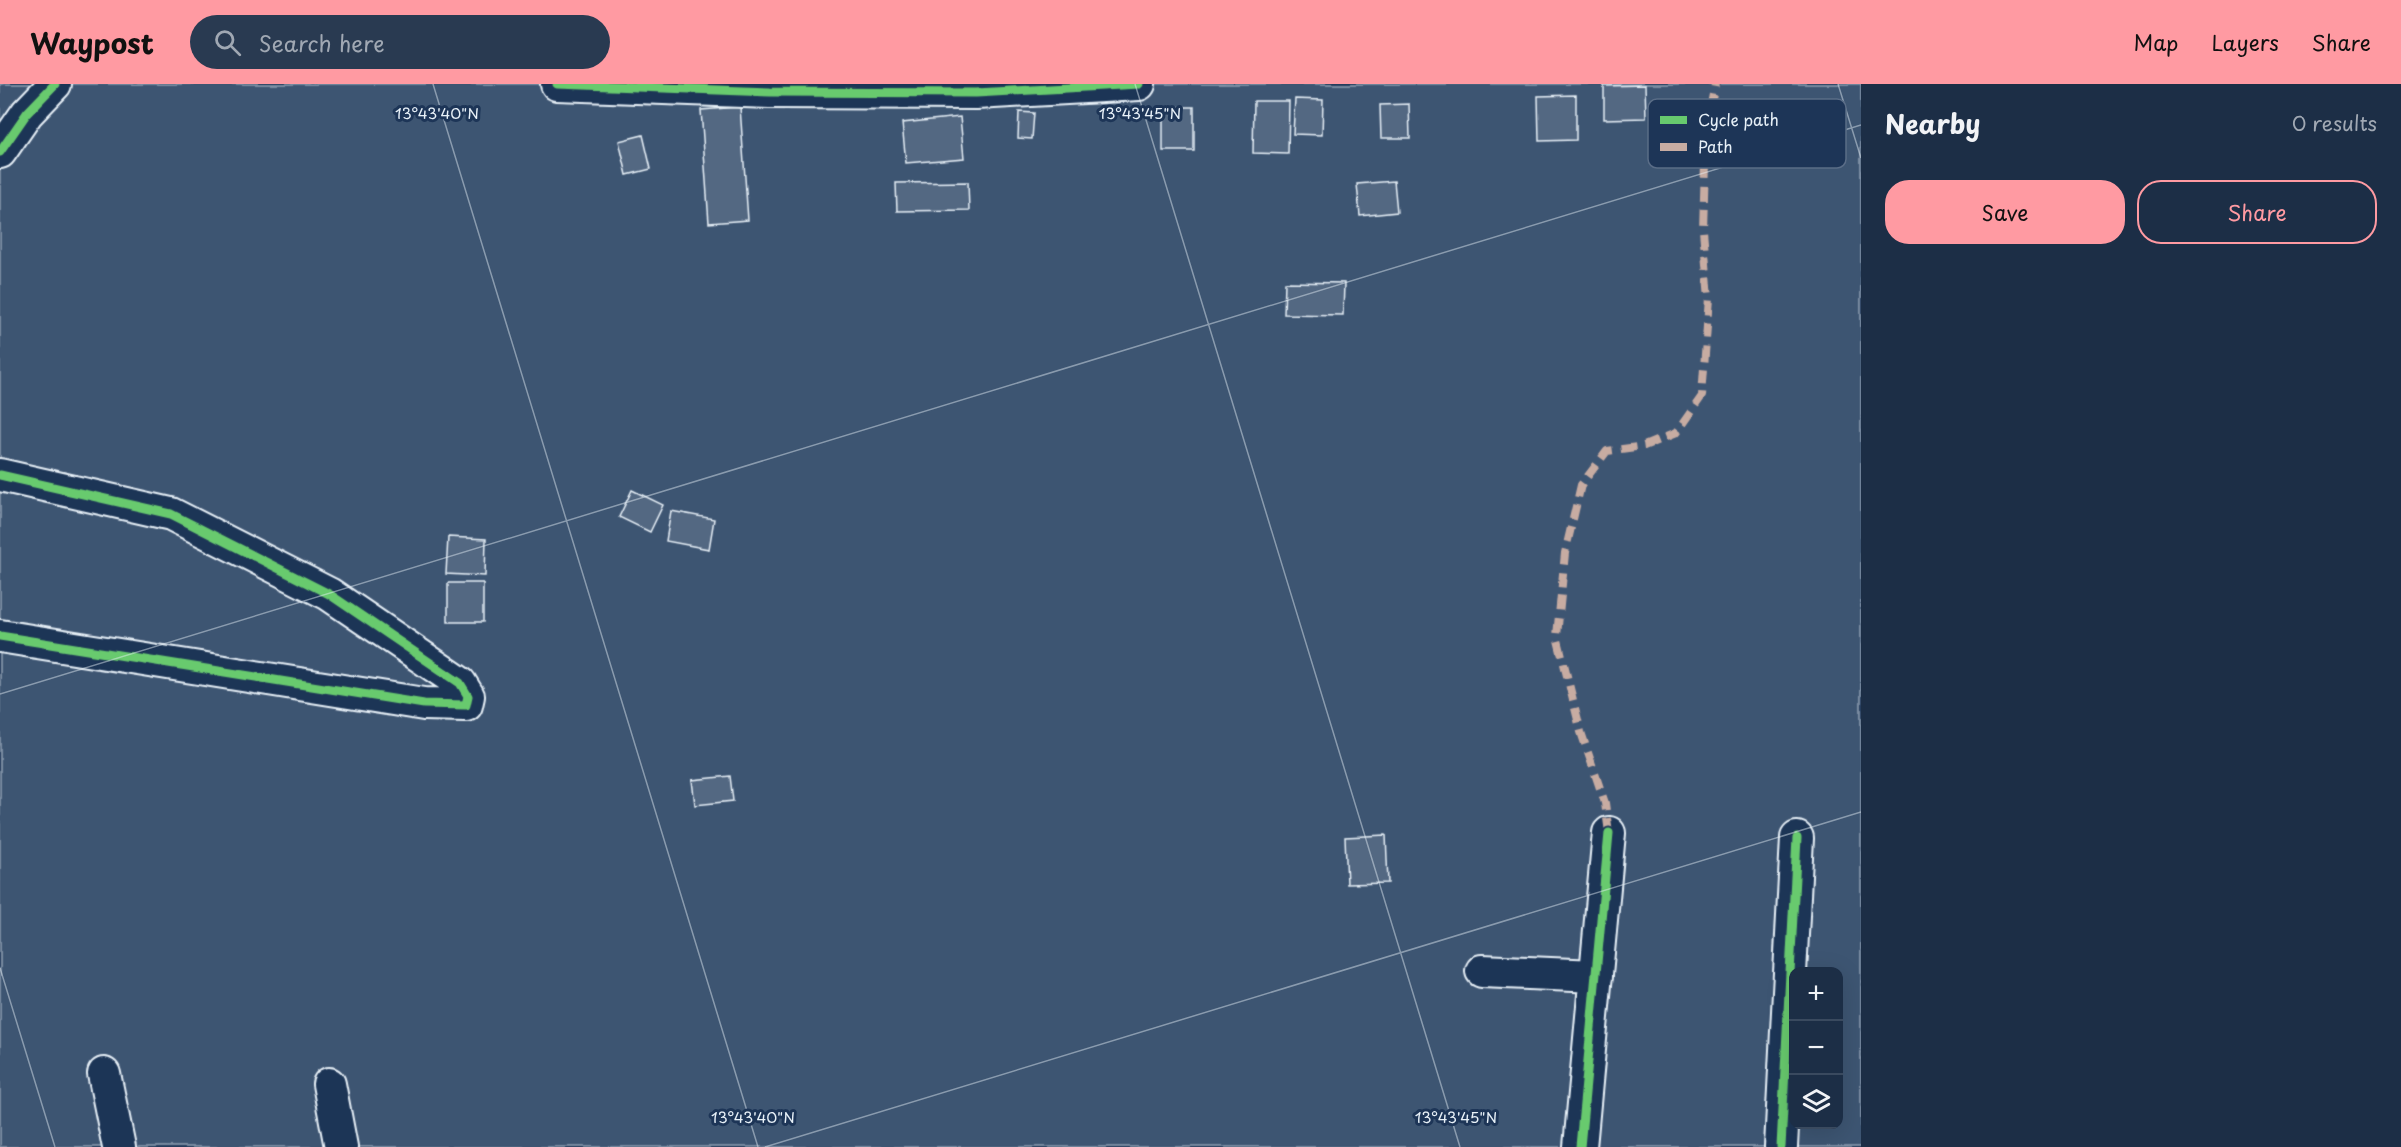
<!DOCTYPE html>
<html lang="en">
<head>
<meta charset="utf-8">
<style>
  :root { --surface:#1c2e46; --page:#293a51; --text:#f1f3f6; --muted:#a0a8b3; --line:#3a4a5f; --accent:#ff9aa2 }
  body { margin:0; font-family:"Playpen Sans",sans-serif; background:var(--page); color:var(--text) }
  .controls { position:absolute; right:18px; bottom:18px; display:grid; overflow:hidden; border-radius:12px; box-shadow:0 6px 24px #0002 }
  .controls button { width:54px; height:54px; display:grid; place-items:center; padding:0; border:0; border-bottom:2px solid var(--line); background:var(--surface); color:var(--text); font:30px sans-serif }
  .list { margin:0; padding:0; list-style:none }
  h2 { display:flex; justify-content:space-between; align-items:center; height:78px; margin:0; padding:0 24px; font-size:26px }
  h2 small { font-size:20px; font-weight:400; color:var(--muted) }
  .actions { display:flex; gap:12px; padding:18px 24px }
  .actions a { flex:1; padding:14px 0; border:2px solid var(--accent); border-radius:24px; text-align:center; font-size:21px; color:var(--accent) }
  .actions .main { background:var(--accent); color:#111 }
  .icon { flex:none; width:33px; height:33px; fill:none; stroke:currentColor; stroke-width:2; stroke-linecap:round; stroke-linejoin:round }
  .map { position:relative; flex:none; width:1861px; height:1063px; overflow:hidden }
  header { display:flex; align-items:center; gap:36px; box-sizing:border-box; height:84px; padding:0 30px; background:var(--accent); color:#111 }
  header strong { font-size:28px }
  nav { display:flex; gap:33px; margin-inline-start:auto; font-size:21px }
  .search { width:420px; height:54px; background:var(--page); display:flex; align-items:center; gap:15px; box-sizing:border-box; padding:0 21px; border-radius:33px; color:var(--muted); font-size:22px }
  main { display:flex }
  aside { flex:1; background:var(--surface) }
  .map>svg:first-child { display:block }
</style>
</head>
<body>
<header>
<strong>Waypost</strong>
<div class="search"><svg class="icon" aria-label="search" viewBox="0 0 24 24"><circle cx="10" cy="10" r="6"/><path d="M15 15l6 6"/></svg>Search here</div>
<nav><a>Map</a><a>Layers</a><a>Share</a></nav>
</header>
<main>
<div class="map">
<svg width="1861" height="1063" viewBox="0 0 1861 1063">
  <rect width="100%" height="100%" fill="#253d5d"/>
  <filter id="ink" filterUnits="userSpaceOnUse"><feTurbulence type="fractalNoise" baseFrequency=".0167" numOctaves="2"/><feDisplacementMap in="SourceGraphic" scale="12" xChannelSelector="R" yChannelSelector="G"/><feConvolveMatrix kernelMatrix="1 2 1 2 8 2 1 2 1" color-interpolation-filters="sRGB"/></filter>
  <g filter="url(#ink)">
    <!-- green -->
    <path fill="#3e5472" stroke="#93a2b5" stroke-width="1.5" fill-rule="evenodd" d="M0,0H1861V1063H0ZM1794,888H1838V1040H1794Z"/>
    <!-- building -->
    <g fill="#536782" stroke="#e8f1f8" stroke-width="1.5">
      <path d="M1645,1L1646,34L1604,35V2Z"/>
      <path d="M1576,11V56L1539,57L1538,12Z"/>
      <path d="M1295,15L1323,16L1322,51L1293,50Z"/>
      <path d="M1254,17H1289L1288,70L1253,69Z"/>
      <path d="M1409,20L1410,54H1381L1380,21Z"/>
      <path d="M740,23L748,136L709,139L701,26Z"/>
      <rect x="1163" y="23" width="31" height="44"/>
      <path d="M1019,28L1034,29L1032,55L1018,54Z"/>
      <path d="M960,33L964,74L906,79L902,39Z"/>
      <path d="M643,51L651,85L627,91L619,57Z"/>
      <path d="M1394,97L1397,128L1360,132L1357,100Z"/>
      <path d="M968,98L969,126L897,127L896,99Z"/>
      <path d="M1285,198L1344,199L1343,231L1284,230Z"/>
      <path d="M632,406L663,421L650,448L619,433Z"/>
      <path d="M671,427L714,435L709,465L666,457Z"/>
      <path d="M448,453L486,455L485,492L446,490Z"/>
      <rect x="448" y="499" width="35" height="39"/>
      <path d="M730,692L733,717L695,721L692,696Z"/>
      <path d="M1386,751L1388,799L1347,800L1345,753Z"/>
    </g>
    <g fill="none" stroke-linecap="round" stroke-linejoin="round">
      <!-- minor casing -->
      <g stroke="#e8f1f8" stroke-width="36">
        <g id="minor">
          <path d="M557,0L770,8L976,9L1139,0"/>
          <path d="M0,68L27,29L55,0"/>
          <path d="M0,391L171,430L329,510L460,599L468,612L466,621L424,620L0,552"/>
          <path d="M1482,887L1596,892"/>
          <path d="M104,990L119,1063"/>
          <path d="M329,1000L341,1063"/>
          <path d="M1580,1063L1609,749"/>
          <path d="M1781,1063L1797,754"/>
        </g>
      </g>
      <!-- minor -->
      <use href="#minor" stroke="#1d3557" stroke-width="32"/>
      <!-- quiet -->
      <path stroke="#c7aca2" stroke-width="8" stroke-dasharray="15 8" stroke-linecap="butt" d="M1609,749L1605,719L1581,648L1557,552L1565,469L1581,401L1607,367L1644,362L1676,349L1702,312L1709,214L1703,146L1706,46L1715,0"/>
      <!-- cycleway casing -->
      <g stroke="#1d3557" stroke-width="13">
        <g id="cycleway">
          <path d="M557,0L770,8L976,9L1139,0"/>
          <path d="M0,68L27,29L55,0"/>
          <path d="M0,391L171,430L329,510L460,599L468,612L466,621L424,620L0,552"/>
          <path d="M1580,1063L1609,749"/>
          <path d="M1781,1063L1797,754"/>
        </g>
      </g>
      <!-- cycleway -->
      <use href="#cycleway" stroke="#67ca6e" stroke-width="9"/>
    </g>
  </g>
  <!-- ticks -->
  <path fill="none" stroke="#e8f1f8" stroke-width="1.5" stroke-opacity="0.45" d="M433,0L758,1063M1135,0L1460,1063M1838,0L1861,74M0,610L1861,41M0,884L55,1063M765,1063L1861,728"/>
  <!-- legend -->
  <rect x="1648" y="15" width="198" height="69" rx="9" fill="#1d3557" stroke="#5a6d87" stroke-width="1.5"/>
  <rect x="1660" y="32" width="27" height="8" fill="#67ca6e"/>
  <rect x="1660" y="59" width="27" height="8" fill="#c7aca2"/>
  <g font-size="16" fill="#e8f1f8">
    <text x="1698" y="42">Cycle path</text>
    <text x="1698" y="69">Path</text>
  </g>
  <g font-size="15" text-anchor="middle" fill="#e8f1f8" stroke="#1d3557" stroke-width="6" stroke-linejoin="round" paint-order="stroke">
    <text x="437" y="35">13°43'40"N</text>
    <text x="1140" y="35">13°43'45"N</text>
    <text x="753" y="1039">13°43'40"N</text>
    <text x="1456" y="1039">13°43'45"N</text>
  </g>
</svg>
<div class="controls">
<button>+</button>
<button>−</button>
<button><svg class="icon" aria-label="layers" viewBox="0 0 24 24"><path d="M12 4l9 5-9 5-9-5zM3 14l9 5 9-5"/></svg></button>
</div>
</div>
<aside>
<h2>Nearby<small>0 results</small></h2>
<ul class="list">
</ul>
<div class="actions"><a class="main">Save</a><a>Share</a></div>
</aside>
</main>
</body>
</html>
